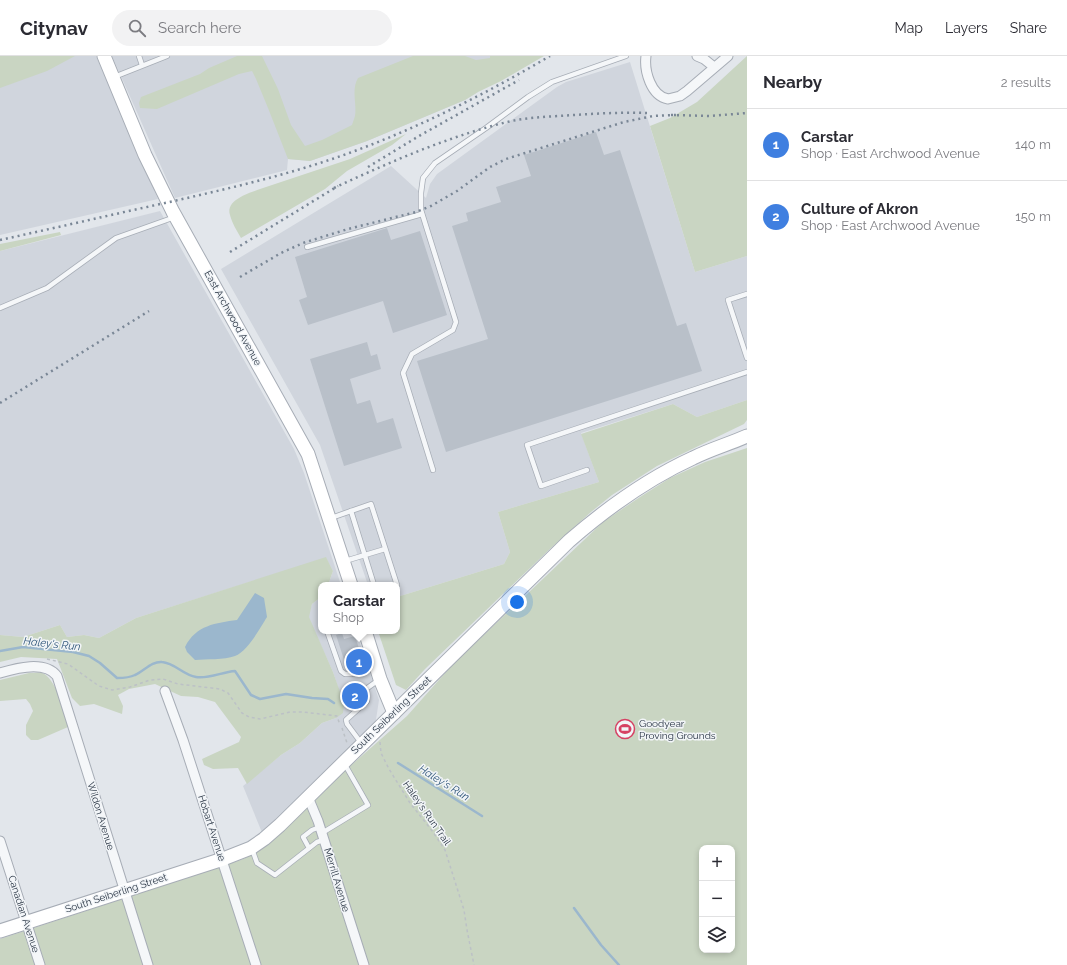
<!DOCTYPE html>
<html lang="en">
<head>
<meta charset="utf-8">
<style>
  :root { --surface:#fff; --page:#f2f2f3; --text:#2b2b33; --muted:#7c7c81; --line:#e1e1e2; --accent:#d64163 }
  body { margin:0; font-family:Raleway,sans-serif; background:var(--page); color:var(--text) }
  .controls { position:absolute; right:12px; bottom:12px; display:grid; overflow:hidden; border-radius:8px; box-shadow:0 2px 6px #0003 }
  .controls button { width:36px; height:36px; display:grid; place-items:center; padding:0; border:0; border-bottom:1px solid var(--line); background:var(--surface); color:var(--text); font:20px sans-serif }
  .you { position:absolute; left:517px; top:546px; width:14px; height:14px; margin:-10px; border:3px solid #fff; border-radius:50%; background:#1a73e8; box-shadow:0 0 0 6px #1a73e833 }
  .badge { display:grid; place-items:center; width:26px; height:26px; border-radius:50%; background:var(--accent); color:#fff; font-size:13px; font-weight:700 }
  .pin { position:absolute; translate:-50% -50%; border:2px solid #fff; box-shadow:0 1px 4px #0006 }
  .popup { position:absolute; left:318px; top:526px; width:82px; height:52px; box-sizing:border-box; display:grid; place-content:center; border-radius:8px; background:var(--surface); filter:drop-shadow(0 1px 3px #0005); font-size:13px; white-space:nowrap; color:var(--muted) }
  .popup b { font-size:15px; color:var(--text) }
  .popup::after { content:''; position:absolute; left:50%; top:100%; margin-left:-8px; border:8px solid transparent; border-top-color:var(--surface) }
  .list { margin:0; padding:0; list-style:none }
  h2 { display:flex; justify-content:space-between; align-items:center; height:52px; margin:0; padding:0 16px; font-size:17px }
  h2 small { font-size:13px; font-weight:400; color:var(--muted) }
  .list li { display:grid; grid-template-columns:26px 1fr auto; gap:12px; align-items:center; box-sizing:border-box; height:72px; padding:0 16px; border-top:1px solid var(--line) }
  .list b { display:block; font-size:15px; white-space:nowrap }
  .list p { margin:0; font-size:13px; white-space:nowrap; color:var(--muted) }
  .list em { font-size:13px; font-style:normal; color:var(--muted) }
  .icon { flex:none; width:22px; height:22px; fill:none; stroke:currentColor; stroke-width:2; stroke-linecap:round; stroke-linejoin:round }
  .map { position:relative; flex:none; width:747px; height:909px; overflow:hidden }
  header { display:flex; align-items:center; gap:24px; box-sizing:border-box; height:56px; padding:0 20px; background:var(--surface); border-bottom:1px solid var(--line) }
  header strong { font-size:19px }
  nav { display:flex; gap:22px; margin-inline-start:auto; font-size:14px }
  .search { width:280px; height:36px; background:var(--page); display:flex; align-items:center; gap:10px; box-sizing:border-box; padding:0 14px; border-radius:22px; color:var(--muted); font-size:15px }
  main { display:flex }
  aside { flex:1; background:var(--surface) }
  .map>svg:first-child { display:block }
</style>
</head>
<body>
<header>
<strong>Citynav</strong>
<div class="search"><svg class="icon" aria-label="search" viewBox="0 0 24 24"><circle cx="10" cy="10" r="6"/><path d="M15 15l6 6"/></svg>Search here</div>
<nav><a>Map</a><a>Layers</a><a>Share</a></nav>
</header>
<main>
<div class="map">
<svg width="747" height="909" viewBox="0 0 747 909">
  <rect width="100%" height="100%" fill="#e2e6eb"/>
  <!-- built -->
  <g fill="#d0d5dd">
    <path d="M0,0H96L158,143L0,179Z"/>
    <path d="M112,0H491L478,36L465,44L367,85L310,105L288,103L287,114L175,142Z"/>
    <path d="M630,6L695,216L747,200V344L697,361L673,348L581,377L599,426L498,456L510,496L504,508L397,541V529H368L320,389L221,213L391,110L426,142L430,128L437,118L557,31L566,26Z"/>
    <path d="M160,155L294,393L304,417L341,529H328L333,515L326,502L136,562L99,582L84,579L67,581L60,569L23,581L0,579V195Z"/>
    <path d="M321,541V575H356L379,644L375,670L263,779L243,730L281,699L300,687L322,667L336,662L338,631L333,616L308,561L312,548Z"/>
  </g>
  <!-- green -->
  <g fill="#c9d5c2" fill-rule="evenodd">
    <path d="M0,0H75L47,15L0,32Z"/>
    <path d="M237,0H262L278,33L291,69L305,90L322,84L352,69C353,66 354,63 355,60C357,47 351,34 358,22L413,0H465L476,4L490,2V0H544L501,25L478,36L465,44L367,85L310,105L288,103L268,52L256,23L252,15L239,18L157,53L140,52L139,47L141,41L200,18L209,12Z"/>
    <path d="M747,0V200L695,216L650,70L670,62L697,46Z"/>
    <path d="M406,78L392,89L347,115L325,133L241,182C237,175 232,167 230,159C225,144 249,137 260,133L350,103Z"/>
    <path d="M60,176L61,179L0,195V188Z"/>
    <path d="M747,344V364L744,368L657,410L612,439L591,456L551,492L425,613L406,634L396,629L378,575H397V541L504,508L510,496L498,456L599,426L581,378L673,348L697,361Z"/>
    <path d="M747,392V909H0V883L241,804L254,798L267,789L288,771L348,712L407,660L454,607L603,466L640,441L670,422L705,406ZM702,792H732V894H702Z"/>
    <path d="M326,501L333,515L328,529H321V541L312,548L309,561L333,616L344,647L343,657L336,662L322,667L300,687L281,699L247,728L238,712L213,713L204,709L202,703L239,686L241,681L215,646L198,641L181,640L155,628L129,633L118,639L123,650L122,658L94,648L80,650L72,642L57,603L21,601L0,606V579L23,581L60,569L67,581L84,579L99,582L136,562Z"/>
    <path d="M29,617C33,617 38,616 42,617C55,621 64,654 68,666V671L38,684H31L26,679V669L33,655L30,648L26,643L0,645V624Z"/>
  </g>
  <!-- water -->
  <path fill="#9bb7cd" d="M255,537L264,542L267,561C260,572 248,595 235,600C224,604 206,603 195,604L187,596L185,591C196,569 216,567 237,564Z"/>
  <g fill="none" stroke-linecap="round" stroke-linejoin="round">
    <!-- stream -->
    <g stroke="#9bb7cd" stroke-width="2.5">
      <path d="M0,595L23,591L73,596L89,600L100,607L117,622C123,622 129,622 135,619C144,615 152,605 162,606C175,607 183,619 196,621C209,623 222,616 235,615L251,639L260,643L286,638L312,642L328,643L334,647"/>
      <path d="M398,707L482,760"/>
      <path d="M574,852L601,889L619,909"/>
    </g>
  </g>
  <!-- building -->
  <g fill="#b9c0c9">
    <path d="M596,76L604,99L620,94L677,270L686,267L702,315L446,396L417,305L488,283L452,170L468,165L466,157L501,146L496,131L531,120L524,99Z"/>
    <path d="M387,172L391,184L420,175L447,259L393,277L383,245L308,269L299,244L307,241L295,201Z"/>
    <path d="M367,286L371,300L377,298L381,313L350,323L357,348L370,344L377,367L393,362L402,392L344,410L310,303Z"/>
    <path d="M342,577L344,583L355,580L364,608L347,613L336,579Z"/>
    <path d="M355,630L363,639L351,650L343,642Z"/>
  </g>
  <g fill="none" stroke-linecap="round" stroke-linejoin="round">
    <!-- lane casing -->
    <g stroke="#a7adb6" stroke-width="6">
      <g id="lane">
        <path d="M139,0L142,9"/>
        <path d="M114,21L167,0"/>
        <path d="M307,191L422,158"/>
        <path d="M747,238L728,244L747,302"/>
        <path d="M0,252L47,232L116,182L175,161"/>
        <path d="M433,414L403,317L412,298L453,274L456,266L421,154V137L423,122L435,107L486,72L528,41L552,26L626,0"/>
        <path d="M587,414L541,430L527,389L747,316"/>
        <path d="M351,455L374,529"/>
        <path d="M331,462L371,448L397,529H395"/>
        <path d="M345,505L385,493"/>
        <path d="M327,575L341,615L345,618H351L375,611"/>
        <path d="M362,688L347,668L346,664L367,645L366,633L380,623"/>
        <path d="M322,777L368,749L344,707"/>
        <path d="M309,792L303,781L312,774L320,771"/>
        <path d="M252,793L257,807L275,819L317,786L324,784"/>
      </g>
    </g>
    <!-- street casing -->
    <g stroke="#a7adb6" stroke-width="11">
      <g id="street">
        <path d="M646,0C644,15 651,40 668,43L680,40L687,35L728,0"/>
        <path d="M697,0L704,3L714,11"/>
        <path d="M0,617C16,612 45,604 57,620L148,909"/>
        <path d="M165,635L183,684L256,909"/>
        <path d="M308,741L318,765L364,909"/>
        <path d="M0,785L40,909"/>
      </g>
    </g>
    <!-- secondary casing -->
    <g stroke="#a7adb6" stroke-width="15">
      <g id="secondary">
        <path d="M104,0L145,99L173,156L308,398L351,529"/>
        <path d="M365,575L380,623L394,657"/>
        <path d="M0,875L223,803L251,792L264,783L280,769L569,485C607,452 647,423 693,402C711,393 729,388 747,380"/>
      </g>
    </g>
    <!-- path -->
    <g stroke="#bcc1c6" stroke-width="1.5" stroke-dasharray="3 3" stroke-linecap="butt">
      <path d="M47,603L68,608L99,630L112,634L130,631L150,624L163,623L178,628L220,633L228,637L242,657L249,661L260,663L290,656H303L337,660L340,669"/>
      <path d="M342,672L347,687"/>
      <path d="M380,686L381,697L389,713L410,747L433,776L445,794L464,854L467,874L474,909"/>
    </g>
    <!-- lane -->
    <use href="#lane" stroke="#f5f7f9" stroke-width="4.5"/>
    <!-- street -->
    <use href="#street" stroke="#f5f7f9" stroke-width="9"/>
    <!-- secondary -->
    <use href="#secondary" stroke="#fff" stroke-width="13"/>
    <!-- rail -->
    <g stroke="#7a8796" stroke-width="2.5" stroke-dasharray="2 4" stroke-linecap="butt">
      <path d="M671,59L710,60L747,57"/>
      <path d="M368,111L419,80L519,24"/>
      <path d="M334,132C390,106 447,81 507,66C524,62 541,61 559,60C588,58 618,56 647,57"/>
      <path d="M0,184C55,172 110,159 165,147C231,132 297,117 360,93C426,68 489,36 550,0"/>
      <path d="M230,196L338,130"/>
      <path d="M240,221L281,197L303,187L348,173L416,156L431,150L457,135L490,111L506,103L624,66L653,60L676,59"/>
      <path d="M0,347L149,255"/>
    </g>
  </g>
  <!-- icons -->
  <defs>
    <g id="stadium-ring" transform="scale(1)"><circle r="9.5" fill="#f2f5f8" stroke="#d64163" stroke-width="1.5"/><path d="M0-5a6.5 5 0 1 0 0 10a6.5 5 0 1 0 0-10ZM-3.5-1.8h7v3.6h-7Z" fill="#d64163"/></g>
  </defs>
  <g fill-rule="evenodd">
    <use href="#stadium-ring" x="625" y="673"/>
  </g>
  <g text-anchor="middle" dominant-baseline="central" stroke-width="3" stroke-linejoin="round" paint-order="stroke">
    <!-- street labels -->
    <g font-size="10" fill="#293544" stroke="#f2f5f8">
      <text transform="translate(233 262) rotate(61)">East Archwood Avenue</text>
      <text transform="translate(391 659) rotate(-44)">South Seiberling Street</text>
      <text transform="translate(427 757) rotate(55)">Haley's Run Trail</text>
      <text transform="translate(101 760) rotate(73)">Wildon Avenue</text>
      <text transform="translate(212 772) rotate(72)">Hobart Avenue</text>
      <text transform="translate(337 824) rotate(73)">Merrill Avenue</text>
      <text transform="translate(116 837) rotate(-18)">South Seiberling Street</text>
      <text transform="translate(24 858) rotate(72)">Canadian Avenue</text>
    </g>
    <!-- poi labels -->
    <g font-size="10" fill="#293544" stroke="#f2f5f8" text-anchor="start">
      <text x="639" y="667">Goodyear<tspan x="639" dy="12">Proving Grounds</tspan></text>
    </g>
    <!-- water labels -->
    <g font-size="11" font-style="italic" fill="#30577a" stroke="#f2f5f8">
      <text transform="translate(52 588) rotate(6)">Haley's Run</text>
      <text transform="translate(444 727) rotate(32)">Haley's Run</text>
    </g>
  </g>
</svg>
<div class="controls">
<button>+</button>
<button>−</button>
<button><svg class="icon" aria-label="layers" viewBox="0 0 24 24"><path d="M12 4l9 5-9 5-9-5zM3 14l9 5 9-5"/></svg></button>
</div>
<div class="you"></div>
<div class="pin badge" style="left:359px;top:606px;background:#3f7fe0">1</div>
<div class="popup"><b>Carstar</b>Shop</div>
<div class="pin badge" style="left:355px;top:640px;background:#3f7fe0">2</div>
</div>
<aside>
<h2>Nearby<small>2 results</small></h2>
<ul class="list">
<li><span class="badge" style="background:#3f7fe0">1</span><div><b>Carstar</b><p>Shop · East Archwood Avenue</p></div><em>140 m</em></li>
<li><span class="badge" style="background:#3f7fe0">2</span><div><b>Culture of Akron</b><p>Shop · East Archwood Avenue</p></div><em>150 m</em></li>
</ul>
</aside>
</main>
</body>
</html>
